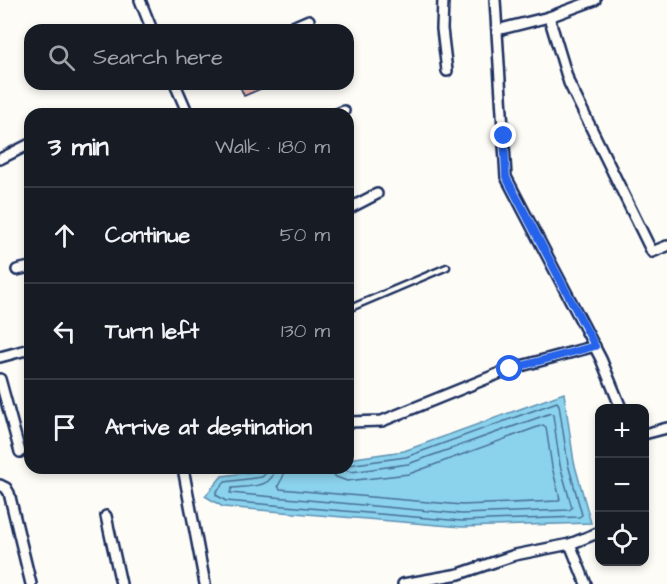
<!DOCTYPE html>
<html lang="en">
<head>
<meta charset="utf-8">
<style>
  :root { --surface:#171b24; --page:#242831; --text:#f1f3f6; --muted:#9ea1a6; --line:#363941 }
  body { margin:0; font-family:"Architects Daughter",sans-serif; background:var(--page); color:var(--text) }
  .controls { position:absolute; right:18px; bottom:18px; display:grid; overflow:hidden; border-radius:12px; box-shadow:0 3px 9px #0003 }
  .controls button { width:54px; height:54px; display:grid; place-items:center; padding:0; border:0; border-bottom:2px solid var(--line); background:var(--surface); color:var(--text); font:30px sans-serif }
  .stop { position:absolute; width:18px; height:18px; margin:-14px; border:4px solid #2563eb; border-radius:50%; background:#fff }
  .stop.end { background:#2563eb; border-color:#fff; box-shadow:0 2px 6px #0008 }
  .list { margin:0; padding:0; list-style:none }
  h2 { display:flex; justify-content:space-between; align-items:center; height:78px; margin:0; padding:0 24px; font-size:26px }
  h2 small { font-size:20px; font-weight:400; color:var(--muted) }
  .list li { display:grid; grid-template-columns:39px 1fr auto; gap:18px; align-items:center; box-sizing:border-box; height:96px; padding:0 24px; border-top:2px solid var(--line) }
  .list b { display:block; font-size:22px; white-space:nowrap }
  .list em { font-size:20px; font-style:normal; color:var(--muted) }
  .icon { flex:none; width:33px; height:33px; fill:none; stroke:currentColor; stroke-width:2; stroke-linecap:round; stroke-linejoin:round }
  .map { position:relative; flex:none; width:667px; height:584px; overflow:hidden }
  .search { position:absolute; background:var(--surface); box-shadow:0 3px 9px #0003; left:24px; top:24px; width:330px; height:66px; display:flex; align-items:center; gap:15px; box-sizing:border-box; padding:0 21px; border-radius:18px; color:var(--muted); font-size:22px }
  .panel { position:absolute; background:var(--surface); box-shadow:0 3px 9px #0003; left:24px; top:108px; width:330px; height:366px; border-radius:18px }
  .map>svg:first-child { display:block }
</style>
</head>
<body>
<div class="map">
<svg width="667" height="584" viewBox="0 0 667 584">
  <rect width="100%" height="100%" fill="#fdfcf7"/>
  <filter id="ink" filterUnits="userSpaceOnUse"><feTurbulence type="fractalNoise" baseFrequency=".0167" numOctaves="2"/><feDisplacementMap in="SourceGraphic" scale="12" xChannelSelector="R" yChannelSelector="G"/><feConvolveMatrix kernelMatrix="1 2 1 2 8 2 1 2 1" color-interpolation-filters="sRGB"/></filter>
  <g filter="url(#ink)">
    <!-- water -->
    <path fill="#8bd2ec" stroke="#5e91b3" stroke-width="1.5" d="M564,393L574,462L591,523L462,527L223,507L205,496L222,476L282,468H348V459L404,451Z"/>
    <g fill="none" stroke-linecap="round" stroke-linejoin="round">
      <!-- shore -->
      <g stroke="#487097" stroke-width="1.5">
        <path d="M267,468L266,473L262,477L225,482L216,492V495L226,501L462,521L579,517L582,515L568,464L559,405L557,402L406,457L348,465"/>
        <path d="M275,468C273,489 248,486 232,488L230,493L462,514L569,510L572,508L560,465L553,415L551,413L408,464L351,472L339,468"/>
        <path d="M284,468L283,477L278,486L280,489L462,505L558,501L560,499L552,467L546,427L543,425L409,474L347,481L336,477L328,468"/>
      </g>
    </g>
    <!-- building -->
    <path fill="#f3b8ae" stroke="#1b2f5e" stroke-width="1.5" d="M239,84H272L244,96Z"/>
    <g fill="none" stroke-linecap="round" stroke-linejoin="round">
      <!-- service casing -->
      <g stroke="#1b2f5e" stroke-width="9">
        <path id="service" d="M348,309L447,267"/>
      </g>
      <!-- minor casing -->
      <g stroke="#1b2f5e" stroke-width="14">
        <g id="minor">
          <path d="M140,0L152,30"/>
          <path d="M443,0L442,29L447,71"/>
          <path d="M495,0L506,177L601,359L621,408"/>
          <path d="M549,17L569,83L652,252L667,246"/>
          <path d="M286,30L309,20"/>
          <path d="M497,30L549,17L595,0"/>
          <path d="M175,84L188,114"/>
          <path d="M337,114L344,111"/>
          <path d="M0,159L30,144"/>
          <path d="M348,209L377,194"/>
          <path d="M17,270L30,267"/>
          <path d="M0,357L30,349"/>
          <path d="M0,379L20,452"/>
          <path d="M348,422L382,421L510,369L595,346"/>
          <path d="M644,434L667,428"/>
          <path d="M183,468L205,584"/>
          <path d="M0,485L6,488L9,493L31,584"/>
          <path d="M106,516L121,584"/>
          <path d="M570,544L586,584"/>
          <path d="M403,584L459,574L515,555L570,544L600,532"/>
        </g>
      </g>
      <!-- service -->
      <use href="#service" stroke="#fdfcf7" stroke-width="4.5"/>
      <!-- minor -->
      <use href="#minor" stroke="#fdfcf7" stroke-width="9"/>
    </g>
  </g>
  <g fill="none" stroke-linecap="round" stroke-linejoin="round" filter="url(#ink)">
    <!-- route -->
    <path stroke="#2563eb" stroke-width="8" d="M504,136L506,177L595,346L510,369"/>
  </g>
</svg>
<div class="controls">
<button>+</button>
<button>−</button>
<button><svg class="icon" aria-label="locate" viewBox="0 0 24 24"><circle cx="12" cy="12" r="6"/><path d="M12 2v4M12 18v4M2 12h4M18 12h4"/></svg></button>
</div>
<div class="stop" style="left:510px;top:369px"></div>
<div class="stop end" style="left:504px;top:136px"></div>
<div class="search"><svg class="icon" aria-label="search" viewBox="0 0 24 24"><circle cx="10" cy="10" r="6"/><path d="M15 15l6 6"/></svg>Search here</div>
<section class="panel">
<h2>3 min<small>Walk · 180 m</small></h2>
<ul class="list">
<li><svg class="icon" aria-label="ahead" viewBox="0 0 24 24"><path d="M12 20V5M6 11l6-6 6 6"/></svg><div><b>Continue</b></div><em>50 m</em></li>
<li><svg class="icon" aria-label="left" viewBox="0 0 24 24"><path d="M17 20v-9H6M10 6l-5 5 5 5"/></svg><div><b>Turn left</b></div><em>130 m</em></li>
<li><svg class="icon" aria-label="arrive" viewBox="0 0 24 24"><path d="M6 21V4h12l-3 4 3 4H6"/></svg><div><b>Arrive at destination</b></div></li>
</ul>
</section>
</div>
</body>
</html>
